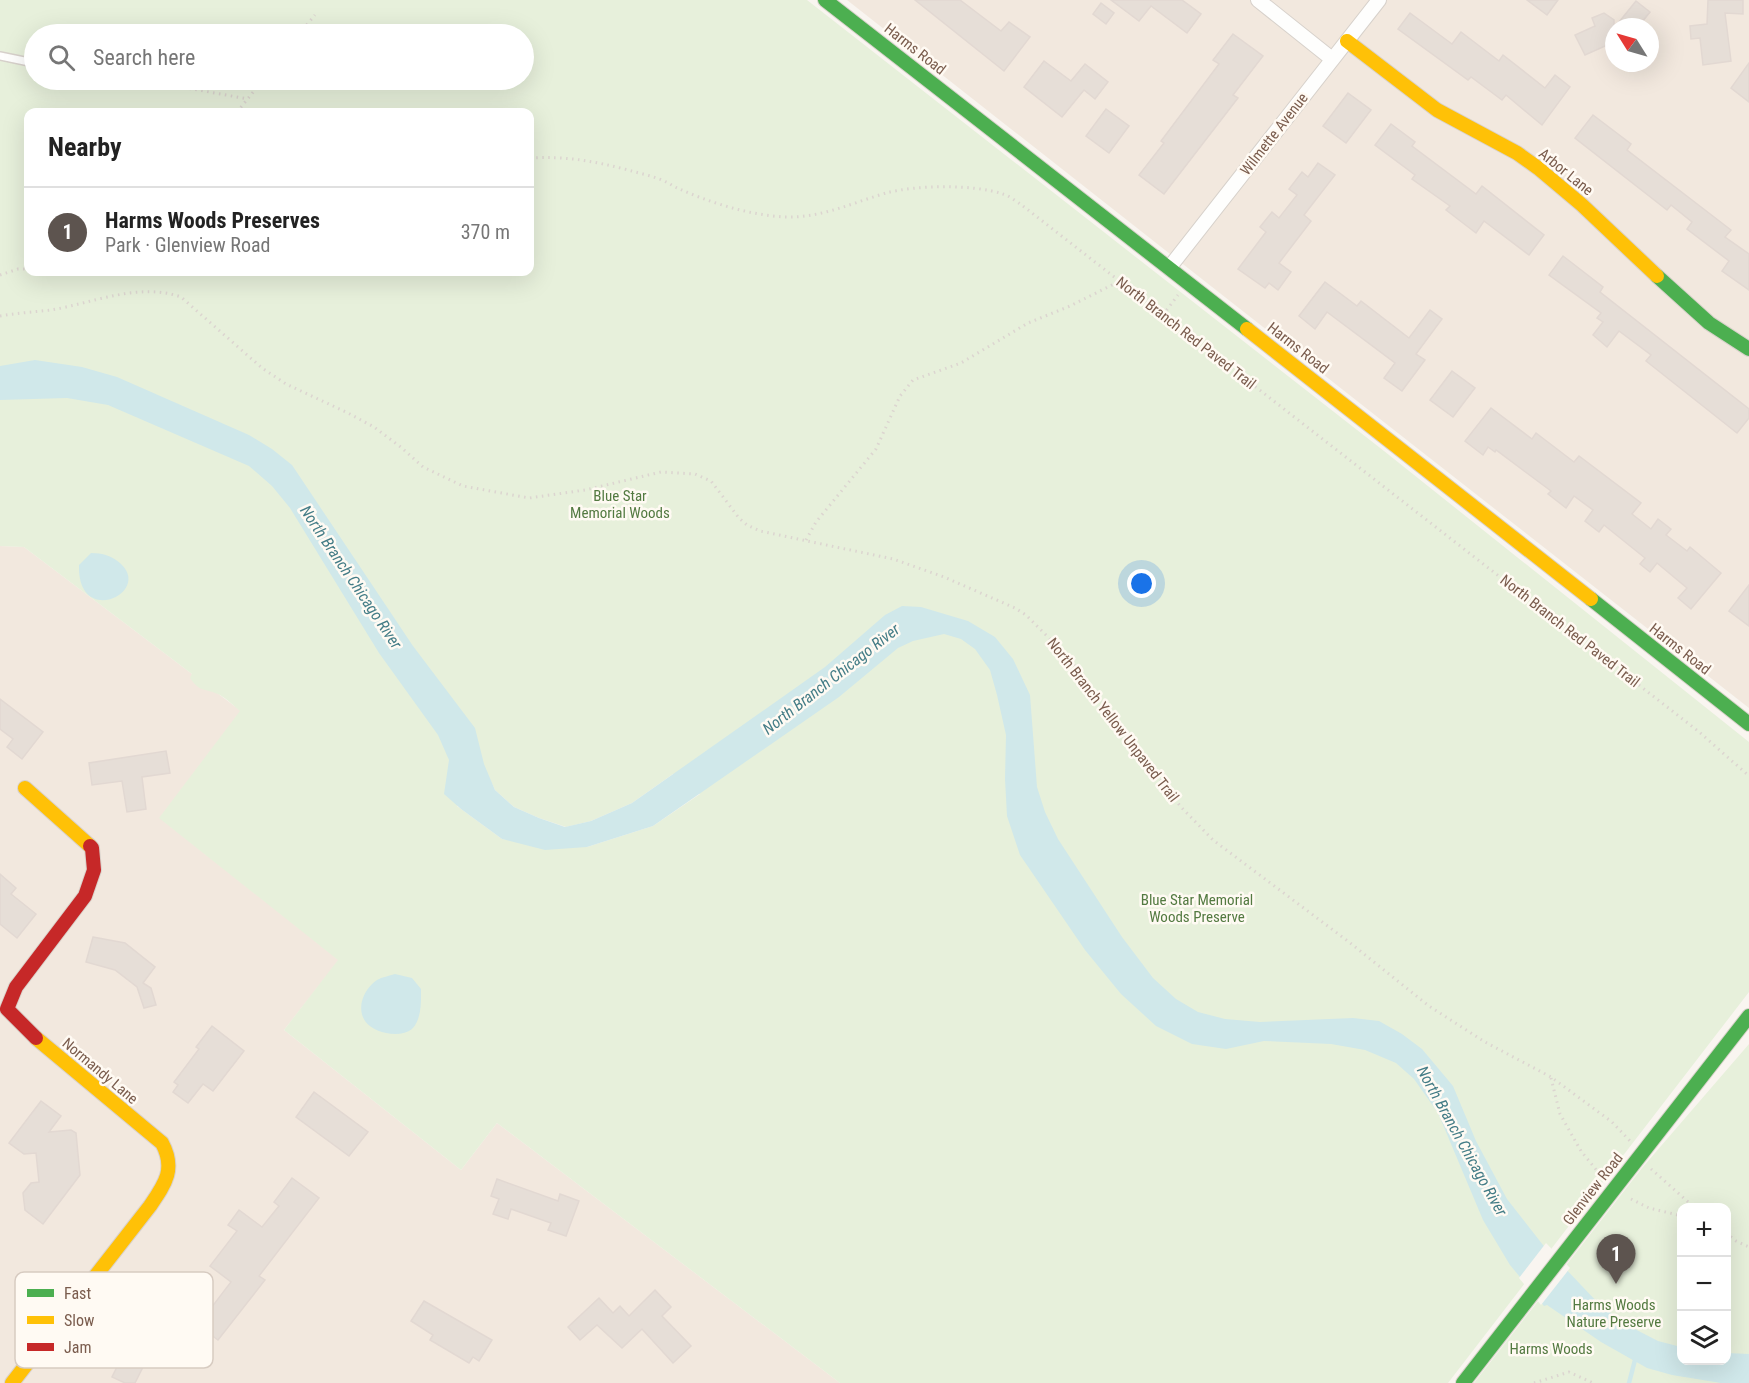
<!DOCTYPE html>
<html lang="en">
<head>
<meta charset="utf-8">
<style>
  :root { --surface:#fff; --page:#f2f2f2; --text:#222; --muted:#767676; --line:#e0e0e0; --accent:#5d544f }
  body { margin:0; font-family:"Roboto Condensed",sans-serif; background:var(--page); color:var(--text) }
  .controls { position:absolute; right:18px; bottom:18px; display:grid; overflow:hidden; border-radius:12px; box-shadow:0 6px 24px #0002 }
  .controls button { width:54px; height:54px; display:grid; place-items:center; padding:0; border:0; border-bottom:2px solid var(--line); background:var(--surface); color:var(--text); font:30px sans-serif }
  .compass { position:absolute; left:1605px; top:18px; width:54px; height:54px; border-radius:50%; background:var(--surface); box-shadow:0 6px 24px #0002; rotate:307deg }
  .you { position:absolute; left:1142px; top:584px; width:21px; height:21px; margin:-15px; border:4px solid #fff; border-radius:50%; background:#1a73e8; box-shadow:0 0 0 9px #1a73e833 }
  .badge { display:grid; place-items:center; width:39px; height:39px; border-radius:50%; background:var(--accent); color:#fff; font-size:20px; font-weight:700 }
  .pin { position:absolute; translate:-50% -50px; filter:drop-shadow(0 2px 3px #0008) }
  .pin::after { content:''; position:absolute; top:32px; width:21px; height:18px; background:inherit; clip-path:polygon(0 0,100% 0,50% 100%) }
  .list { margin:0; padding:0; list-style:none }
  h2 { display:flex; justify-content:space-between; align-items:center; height:78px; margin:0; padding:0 24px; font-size:26px }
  h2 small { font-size:20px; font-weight:400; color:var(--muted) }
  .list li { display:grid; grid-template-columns:39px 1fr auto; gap:18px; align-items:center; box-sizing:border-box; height:90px; padding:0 24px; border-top:2px solid var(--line) }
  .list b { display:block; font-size:22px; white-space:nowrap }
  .list p { margin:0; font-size:20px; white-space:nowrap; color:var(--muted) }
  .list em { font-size:20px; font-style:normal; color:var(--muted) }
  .icon { flex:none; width:33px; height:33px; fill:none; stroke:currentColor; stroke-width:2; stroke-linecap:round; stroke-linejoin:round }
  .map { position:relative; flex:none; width:1749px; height:1383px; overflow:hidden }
  .search { position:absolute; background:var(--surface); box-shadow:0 6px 24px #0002; left:24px; top:24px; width:510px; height:66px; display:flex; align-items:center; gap:15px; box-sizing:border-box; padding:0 21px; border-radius:33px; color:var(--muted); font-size:22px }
  .panel { position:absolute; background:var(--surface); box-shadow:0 6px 24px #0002; left:24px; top:108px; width:510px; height:168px; border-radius:12px }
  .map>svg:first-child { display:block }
</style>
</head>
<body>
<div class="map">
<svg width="1749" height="1383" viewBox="0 0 1749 1383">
  <rect width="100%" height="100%" fill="#f9f5f0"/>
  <!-- residential -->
  <g fill="#f2e8de" fill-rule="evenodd">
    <path d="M847,0H1749V708L1380,419ZM1614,27H1650V63H1614Z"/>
    <path d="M0,546L24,547L241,711L160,818L339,960L284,1030L461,1170L497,1123L840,1383H0Z"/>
  </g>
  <!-- green -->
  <g fill="#e7f0db" fill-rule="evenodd">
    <path d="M0,0H807L1384,451L1749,742V992L1448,1383H840L497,1123L461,1170L284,1030L338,960L159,818L240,711C234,706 227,699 220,695C206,688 200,693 190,678L192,674L24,547L0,546ZM34,34H524V80H34ZM28,112H530V272H28ZM485,769L495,790L514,807L539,818L566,827L591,821L632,803L673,774L700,794L653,826L587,847L502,839L457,806Z"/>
    <path d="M1749,1044V1383H1474L1642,1168ZM1682,1208H1726V1360H1682Z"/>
  </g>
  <!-- water -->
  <g fill="#d0e8ea">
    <path d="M35,360L82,367L117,377L249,435L272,449L292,465L413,646L475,728L484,764L495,790L514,807L539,818L565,827L591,821L632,803L825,667L885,615L902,606L921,607L968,621L995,637L1013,659L1030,695L1037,787L1045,812L1058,839L1122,937L1153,978L1176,999L1198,1012L1225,1019L1260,1022L1353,1018L1379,1021L1402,1034L1422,1049L1453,1086L1476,1141L1507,1199L1543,1245L1600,1305L1627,1325L1658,1341L1681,1347L1682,1360H1726L1727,1353L1749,1354V1383H1721L1672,1375L1647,1368L1601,1342L1547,1305L1544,1306L1510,1265L1483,1220L1438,1113L1414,1079L1396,1063L1365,1050L1331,1044L1264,1041L1226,1049L1192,1044L1156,1026L1121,994L1085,950L1020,855L1007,816L1005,779L1006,735L997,695L990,670L975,649L961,639L944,634L913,641L898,648L839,697L653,826L587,847L545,850L502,839L461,809L444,794L449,760L438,735L379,653L290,508L272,486L249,466L108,405L67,398L0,400V366Z"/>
    <path d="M91,553C102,553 113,556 121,564C152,593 77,628 79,565Z"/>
    <path d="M395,974L412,978L421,989C421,1001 422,1019 412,1029C400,1039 373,1033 365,1021C356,1007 364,989 377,980C382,977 389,976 395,974Z"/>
  </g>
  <!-- pier -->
  <path fill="#f9f5f0" d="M1546,1243L1570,1268L1541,1305L1519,1278Z"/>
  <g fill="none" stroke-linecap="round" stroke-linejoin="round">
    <!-- stream -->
    <path stroke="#d0e8ea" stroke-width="4.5" d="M1629,1383L1636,1356"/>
  </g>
  <!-- building -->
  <g fill="#e6ded7" stroke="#e2d8d2" stroke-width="1.5">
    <path d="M915,0H960L1001,31L1009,22L1030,37L1004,71Z"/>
    <path d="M1111,0H1182L1201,14L1187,33L1151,6L1139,21Z"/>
    <path d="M1527,0H1558L1547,15Z"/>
    <path d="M1708,0H1743V14L1725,13L1731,61L1703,65L1700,38L1691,39L1690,26L1707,24Z"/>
    <path d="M1636,1L1650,12L1638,27H1615Z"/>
    <path d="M1101,3L1114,13L1106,24L1093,14Z"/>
    <path d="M1410,13L1452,44L1461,32L1499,61L1503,55L1545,88L1555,75L1570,87L1542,125L1506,95L1502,100L1471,77L1468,80L1398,29Z"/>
    <path d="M1604,13L1614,20V42L1585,55L1575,35L1595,26L1592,18Z"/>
    <path d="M1233,34L1263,56L1233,95L1238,98L1164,194L1139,175L1164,143L1161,141L1219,64L1213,60Z"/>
    <path d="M1044,61L1071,81L1085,64L1108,82L1095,99L1084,90L1062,117L1024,87Z"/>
    <path d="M1749,63V102L1731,88Z"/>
    <path d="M1348,93L1371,110L1346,143L1323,126Z"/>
    <path d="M1106,109L1129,126L1109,153L1086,136Z"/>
    <path d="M1593,115L1631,144L1627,150L1731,230L1725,237L1749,254V290L1722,271L1729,261L1687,229L1692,222L1671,205L1667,210L1575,138Z"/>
    <path d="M1391,124L1415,142L1412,146L1476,194L1482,186L1544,235L1529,255L1484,221L1476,233L1446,210L1450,206L1412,179L1415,175L1375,145Z"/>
    <path d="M1318,163L1335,175L1304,215L1311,221L1279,263L1291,272L1278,290L1269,283L1265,288L1238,269L1266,232L1260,227L1272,212L1279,218L1297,195L1289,189L1302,172L1308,177Z"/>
    <path d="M1563,256L1603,287L1600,292L1749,409V418L1737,433L1646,361L1651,355L1619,331L1607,347L1593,335L1603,322L1597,318L1601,313L1549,275Z"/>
    <path d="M1325,282L1357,306L1361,301L1409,338L1430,310L1442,319L1416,354L1425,360L1402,391L1384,378L1395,363L1327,312L1315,329L1299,316Z"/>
    <path d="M1452,371L1475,388L1453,417L1430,400Z"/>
    <path d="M1491,408L1532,439L1536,433L1574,462L1579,456L1641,503L1632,514L1651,529L1658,519L1671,529L1666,535L1687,551L1690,547L1721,573L1691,609L1678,598L1687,588L1657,563L1650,572L1640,564L1645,558L1604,525L1599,532L1585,521L1593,510L1574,496L1566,508L1548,494L1551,491L1496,450L1495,452L1488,447L1483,455L1465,441Z"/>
    <path d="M1749,585V626L1729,611Z"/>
    <path d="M0,699L43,732L22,759L7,747L13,739L0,729Z"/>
    <path d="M166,751L170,773L142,777L146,809L127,812L122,781L92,785L89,763Z"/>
    <path d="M0,874L16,888L11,894L36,914L17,938L0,924Z"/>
    <path d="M93,937L125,943L155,967L143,983L151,988L156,1005L144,1008L137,987L115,970L86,962Z"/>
    <path d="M212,1026L244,1051L213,1091L203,1084L188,1103L173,1092L178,1085L174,1082L199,1049L196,1047Z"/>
    <path d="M314,1092L368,1132L349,1156L296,1117Z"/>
    <path d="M41,1101L61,1116L49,1132L71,1130L76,1133L80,1175L43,1224L25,1210L23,1193L31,1183L39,1182L36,1153L24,1154L9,1143Z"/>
    <path d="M292,1178L319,1198L259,1276L265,1280L218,1340L198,1325L231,1282L210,1266L237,1231L228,1225L239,1210L262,1227L279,1206L274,1202Z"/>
    <path d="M497,1179L558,1201L560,1194L579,1201L566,1236L548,1230L551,1223L511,1209L508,1219L493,1214L499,1199L491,1196Z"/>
    <path d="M655,1290L671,1307L662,1316L691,1346L673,1363L642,1329L622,1348L597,1325L580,1340L568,1327L599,1298L613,1313L620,1306L629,1316Z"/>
    <path d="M424,1301L492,1340L479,1361L473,1357L469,1363L430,1340L433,1335L411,1321Z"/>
    <path d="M131,1339L152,1349L135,1383H125L112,1377Z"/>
  </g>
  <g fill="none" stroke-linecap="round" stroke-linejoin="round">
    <!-- lane casing -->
    <g stroke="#d7d1cb" stroke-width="10">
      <g id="lane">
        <path d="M0,56L34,63"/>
        <path d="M138,80L146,81"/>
      </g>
    </g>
    <!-- street casing -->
    <g stroke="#d7d1cb" stroke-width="16">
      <g id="street">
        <path d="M1258,0L1332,59"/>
        <path d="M1169,268L1379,0"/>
      </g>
    </g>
    <!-- fast casing -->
    <g stroke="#d9d2cb" stroke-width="16">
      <g id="fast">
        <path d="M825,0L1247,329"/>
        <path d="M1657,276L1709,323L1749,349"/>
        <path d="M1591,599L1749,724"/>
        <path d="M1463,1383L1749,1016"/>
      </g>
    </g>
    <!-- slow casing -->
    <g stroke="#d9d2cb" stroke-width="16">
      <g id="slow">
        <path d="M1347,41L1437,110L1517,153L1538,168L1582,205L1657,276"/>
        <path d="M1247,329L1591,599"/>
        <path d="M25,788L90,846"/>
        <path d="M12,1383L150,1206C165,1184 176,1169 162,1143L36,1038"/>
      </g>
    </g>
    <!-- jam casing -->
    <g stroke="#d9d2cb" stroke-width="16">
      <path id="jam" d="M36,1038L7,1009L16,987L85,896L94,870L92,848L90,846"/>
    </g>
    <!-- path -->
    <g stroke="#dcd5d0" stroke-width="3" stroke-dasharray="1.5 4.5" stroke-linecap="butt">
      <path d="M299,34L315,15"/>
      <path d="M154,82L248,99"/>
      <path d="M237,112L263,80"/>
      <path d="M530,158C566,156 594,161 628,170C638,173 649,175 659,179C665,181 670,184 675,187C708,202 748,215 785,217C821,218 852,203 886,193C916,185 973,184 1003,194C1010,196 1017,202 1023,206L1698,731L1749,776"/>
      <path d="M67,272H97"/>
      <path d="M0,275L18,269H28"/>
      <path d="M1163,315L1178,295"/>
      <path d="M0,316C17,313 34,312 51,310C93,303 139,282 181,297L262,368L286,384L348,413L374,427L402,448L423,467L463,486L529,498L585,490L661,472L695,474L711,481L739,518L747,525L760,531L893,559L944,577L1015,608L1026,615L1068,657L1181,807L1213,840L1349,942L1429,1006L1485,1042L1551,1077L1612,1122L1631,1142"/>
      <path d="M806,540L816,522L876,449L900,396L913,380L961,363L1028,323L1070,306L1120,281"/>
      <path d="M1551,1078L1560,1114L1581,1151L1598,1172"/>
      <path d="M1651,1169L1695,1208"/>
      <path d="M1631,1199L1649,1208L1682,1216"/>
      <path d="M1726,1233L1736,1241L1749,1247"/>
      <path d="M1534,1383L1569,1372L1593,1383"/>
    </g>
    <!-- lane -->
    <use href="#lane" stroke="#fefefd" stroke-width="7"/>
    <!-- street -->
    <use href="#street" stroke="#fefefd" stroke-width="14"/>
    <!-- fast -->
    <use href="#fast" stroke="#4caf50" stroke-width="14"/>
    <!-- slow -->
    <use href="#slow" stroke="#ffc107" stroke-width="14"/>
    <!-- jam -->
    <use href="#jam" stroke="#c62828" stroke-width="14"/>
  </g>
  <g text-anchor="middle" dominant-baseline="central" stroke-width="5" stroke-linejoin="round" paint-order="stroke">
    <!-- street labels -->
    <g font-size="15" fill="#7a5c4d" stroke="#fffaf3">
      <text transform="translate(915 49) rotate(38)">Harms Road</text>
      <text transform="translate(1274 134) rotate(-52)">Wilmette Avenue</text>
      <text transform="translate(1566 172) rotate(39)">Arbor Lane</text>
      <text transform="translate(1186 333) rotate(38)">North Branch Red Paved Trail</text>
      <text transform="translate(1298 348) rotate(38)">Harms Road</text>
      <text transform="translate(1570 631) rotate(38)">North Branch Red Paved Trail</text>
      <text transform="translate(1680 649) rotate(38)">Harms Road</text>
      <text transform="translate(1113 720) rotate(52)">North Branch Yellow Unpaved Trail</text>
      <text transform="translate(100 1071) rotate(40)">Normandy Lane</text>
      <text transform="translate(1593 1189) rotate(-52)">Glenview Road</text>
    </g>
    <!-- park labels -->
    <g font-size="15" fill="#537a41" stroke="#fffaf3">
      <text x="620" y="496">Blue Star<tspan x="620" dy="17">Memorial Woods</tspan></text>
      <text x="1197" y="900">Blue Star Memorial<tspan x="1197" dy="17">Woods Preserve</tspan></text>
      <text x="1614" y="1305">Harms Woods<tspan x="1614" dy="17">Nature Preserve</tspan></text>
      <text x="1551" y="1349">Harms Woods</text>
    </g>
    <!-- water labels -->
    <g font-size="16" font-style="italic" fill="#437c86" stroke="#fffaf3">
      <text transform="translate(351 577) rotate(56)">North Branch Chicago River</text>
      <text transform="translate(831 679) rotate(-38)">North Branch Chicago River</text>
      <text transform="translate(1462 1141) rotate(61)">North Branch Chicago River</text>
    </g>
  </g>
  <!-- legend -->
  <rect x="15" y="1272" width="198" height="96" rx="9" fill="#fffaf3" stroke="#d7cbc1" stroke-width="1.5"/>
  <rect x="27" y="1289" width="27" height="8" fill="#4caf50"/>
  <rect x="27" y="1316" width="27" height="8" fill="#ffc107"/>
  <rect x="27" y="1343" width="27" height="8" fill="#c62828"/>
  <g font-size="16" fill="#7a5c4d">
    <text x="64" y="1299">Fast</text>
    <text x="64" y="1326">Slow</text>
    <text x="64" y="1353">Jam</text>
  </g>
</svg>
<div class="controls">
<button>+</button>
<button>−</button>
<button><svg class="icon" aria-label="layers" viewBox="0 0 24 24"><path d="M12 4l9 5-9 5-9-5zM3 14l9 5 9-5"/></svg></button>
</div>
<svg class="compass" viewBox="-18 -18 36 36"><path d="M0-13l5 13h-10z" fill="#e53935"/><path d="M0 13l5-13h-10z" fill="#767676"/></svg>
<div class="you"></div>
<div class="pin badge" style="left:1616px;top:1284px">1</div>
<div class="search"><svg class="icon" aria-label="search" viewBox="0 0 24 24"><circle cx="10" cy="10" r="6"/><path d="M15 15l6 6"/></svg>Search here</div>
<section class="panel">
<h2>Nearby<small></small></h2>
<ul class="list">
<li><span class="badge">1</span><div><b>Harms Woods Preserves</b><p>Park · Glenview Road</p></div><em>370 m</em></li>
</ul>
</section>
</div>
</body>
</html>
